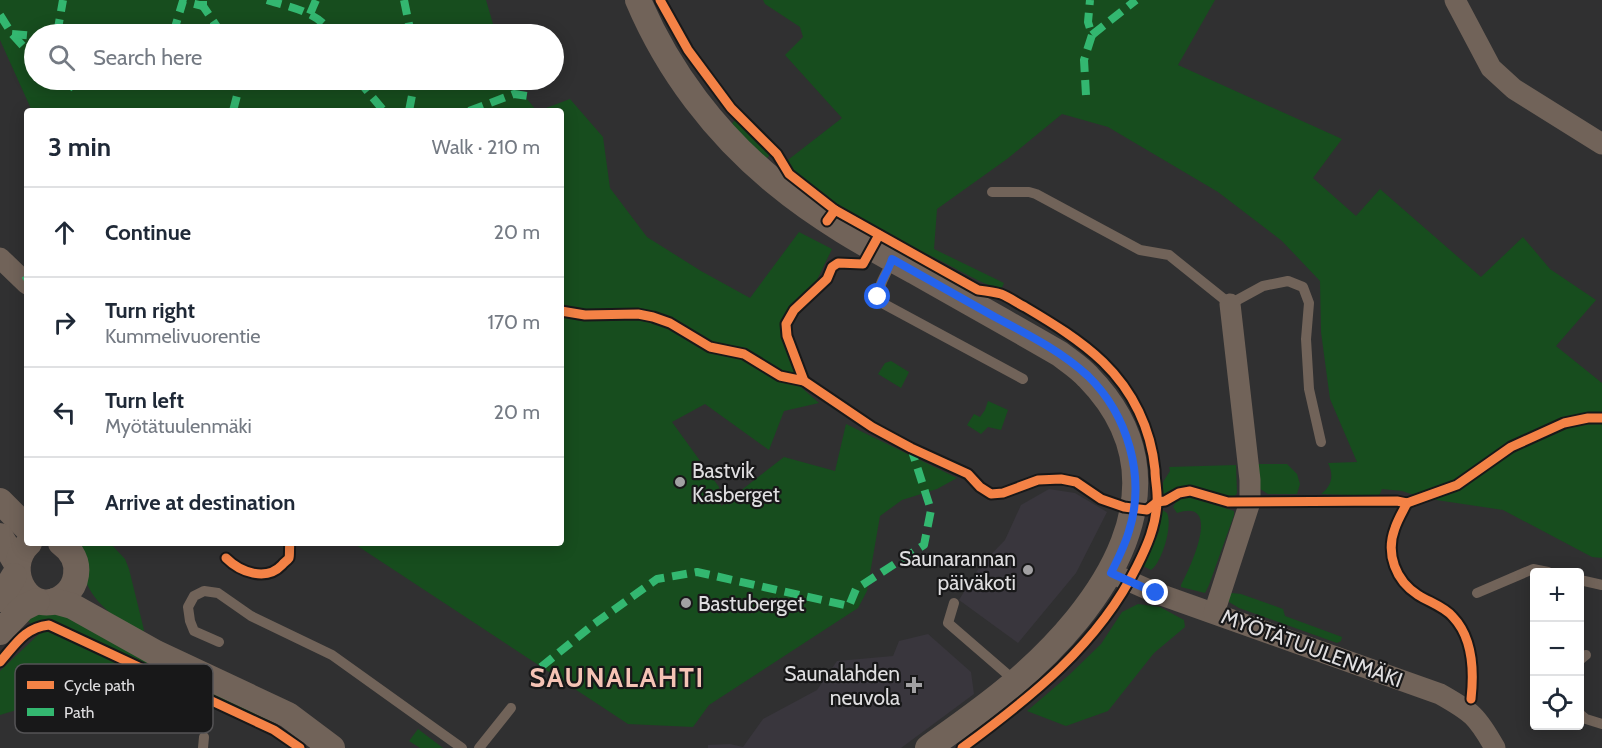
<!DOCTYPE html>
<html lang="en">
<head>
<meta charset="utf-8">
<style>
  :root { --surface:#fff; --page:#f6f6f7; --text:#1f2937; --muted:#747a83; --line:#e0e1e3 }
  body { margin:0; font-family:Cabin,sans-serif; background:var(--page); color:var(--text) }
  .controls { position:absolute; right:18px; bottom:18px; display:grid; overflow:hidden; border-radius:6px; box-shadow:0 3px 15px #0003 }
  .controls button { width:54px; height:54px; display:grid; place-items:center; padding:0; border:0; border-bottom:2px solid var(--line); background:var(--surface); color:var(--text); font:30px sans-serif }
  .stop { position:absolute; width:18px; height:18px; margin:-14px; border:4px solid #2563eb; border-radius:50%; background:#fff }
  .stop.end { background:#2563eb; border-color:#fff; box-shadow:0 2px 6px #0008 }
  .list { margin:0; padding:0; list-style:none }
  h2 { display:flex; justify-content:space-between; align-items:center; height:78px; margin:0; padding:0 24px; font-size:26px }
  h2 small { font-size:20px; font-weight:400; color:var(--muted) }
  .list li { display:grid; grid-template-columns:39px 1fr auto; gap:18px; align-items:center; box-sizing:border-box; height:90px; padding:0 24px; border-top:2px solid var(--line) }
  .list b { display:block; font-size:22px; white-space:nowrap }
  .list p { margin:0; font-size:20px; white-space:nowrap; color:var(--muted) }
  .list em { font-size:20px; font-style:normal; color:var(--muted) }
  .icon { flex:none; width:33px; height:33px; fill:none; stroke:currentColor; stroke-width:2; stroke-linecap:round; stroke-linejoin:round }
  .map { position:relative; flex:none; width:1602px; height:748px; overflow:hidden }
  .search { position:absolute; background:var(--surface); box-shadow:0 3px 15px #0003; left:24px; top:24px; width:540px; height:66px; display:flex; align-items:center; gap:15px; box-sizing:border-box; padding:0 21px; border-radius:33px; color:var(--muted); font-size:22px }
  .panel { position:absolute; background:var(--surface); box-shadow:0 3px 15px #0003; left:24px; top:108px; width:540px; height:438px; border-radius:6px }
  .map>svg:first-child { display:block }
</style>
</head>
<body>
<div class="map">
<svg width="1602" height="748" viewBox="0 0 1602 748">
  <rect width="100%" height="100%" fill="#303031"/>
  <!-- built -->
  <g fill="#39363d">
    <path d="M1049,489L1075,493L1107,512L1076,573L1018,643L959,600L980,566L1005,540L1021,505Z"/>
    <path d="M928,634L971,672L974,694L901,748H708V745L730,744L743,747L763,719L817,690L837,661L893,656L899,641Z"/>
  </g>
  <!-- green -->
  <g fill="#174d1e">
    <path d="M0,0H486L496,34H34V80H511L537,111H32L0,40Z"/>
    <path d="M763,0H1215L1178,65L1342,139L1313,178L1356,216L1380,189L1481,277L1523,237L1550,269L1596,300L1556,346L1602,383V558L1592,557L1503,510L1423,498L1402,491L1382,489L1379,496L1321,494C1332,486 1334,475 1328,463L1357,462L1330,399L1321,332L1320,281L1282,241L1218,192L1108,127L1062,114L1007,159L937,209L934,249L1004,283L1001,290C976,281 954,267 931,256C923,252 913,251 905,247C873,232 804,191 784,163L842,118L785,55L803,37L800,27L765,4Z"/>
    <path d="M570,99L603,137L610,188L647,237L701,271L750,298L799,232L832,249L816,282L793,303L784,323L783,337L802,388L819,403L784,411L769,450L705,404L672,422L719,487L721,506L784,457L835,471L846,424L957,478L937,489L902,500L880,516L867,591L858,608L709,705L693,727L628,724L353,543H561V111H538Z"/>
    <path d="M735,120L770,155L765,160L730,126Z"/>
    <path d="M891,361L909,372L901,388L878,374L885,363Z"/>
    <path d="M988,401L1008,410L1001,430L988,427L981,434L967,425L974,414L980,417L985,410Z"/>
    <path d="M1258,464H1287L1297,474L1300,484L1297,494H1268L1260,489Z"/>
    <path d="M1236,465L1237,493L1235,496C1204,501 1197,472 1163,495V482L1170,471L1169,467Z"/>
    <path d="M1187,495L1234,511V515L1209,585L1205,593L1181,587V585C1189,570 1224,497 1177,513L1173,507L1177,500Z"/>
    <path d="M1161,509L1167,513C1173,525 1162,563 1151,570L1143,566L1159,531Z"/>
    <path d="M75,543H110L125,559L129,569L144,630L141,635C121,621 97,607 87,584C81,571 78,556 75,543Z"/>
    <path d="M1232,593L1241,594L1283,609L1285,616L1342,637L1341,641L1337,643L1239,608L1229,602V594Z"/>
    <path d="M1138,604L1160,607L1184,620L1185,627L1154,653L1108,711L1066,726L1027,711L1069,675L1101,644L1122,612Z"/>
    <path d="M53,610L149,660L130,688L69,694L0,715V671L40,633L24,617Z"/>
    <path d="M157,663L257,710L300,742L277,729L156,673L155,671Z"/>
    <path d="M418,729L443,748H447H420L409,741Z"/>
  </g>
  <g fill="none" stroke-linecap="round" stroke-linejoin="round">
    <!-- service -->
    <g stroke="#716359" stroke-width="10">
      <path d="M992,192H1029L1036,194L1140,250L1169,255L1230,304L1263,286L1288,281L1303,287L1309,303L1306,339L1309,389L1321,442"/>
      <path d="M892,259C888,273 878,283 878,298L884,304L1023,379"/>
      <path d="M1580,580L1602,585"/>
      <path d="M1477,593L1533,569L1548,572"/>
      <path d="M954,603L948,623L1007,674L1013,684"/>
      <path d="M219,642L194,631L190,621L188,607L194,596L204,591L218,593L251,616L332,655L462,748"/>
      <path d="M1580,660L1586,655"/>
      <path d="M1580,714L1586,719L1602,724"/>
      <path d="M203,748L204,737"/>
      <path d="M479,748L511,708"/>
    </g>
    <!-- minor -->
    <g stroke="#716359" stroke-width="21">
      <path d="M1455,0L1491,68L1514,89L1602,144"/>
      <path d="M0,258L27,284"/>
      <path d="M1111,573L1156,593L1440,694C1472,712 1477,716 1495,748"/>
      <path d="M1214,613L1250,502V480L1230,304"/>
    </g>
    <!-- tertiary -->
    <g stroke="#716359" stroke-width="26">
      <path d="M638,0C668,71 716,134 776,183C818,218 866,245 914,271C963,299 1012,326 1060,354C1069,361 1080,368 1088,377C1193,484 1103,608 1012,685C985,708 956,728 928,748"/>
      <path d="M0,501L27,528"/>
      <path d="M0,536L15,561"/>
      <path d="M29,543C0,570 32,622 65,595C71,590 75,583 76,575C78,562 72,551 61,543"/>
      <path d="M0,599L14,576"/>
      <path d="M54,601L72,606L156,653L288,715L332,748"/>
      <path d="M0,632L23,608L37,601"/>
    </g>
    <!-- quiet -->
    <g stroke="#33b770" stroke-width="8" stroke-dasharray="15 8" stroke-linecap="butt">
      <path d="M267,0C289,7 320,12 331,34"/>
      <path d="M404,0L411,34"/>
      <path d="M203,1V6L222,34"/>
      <path d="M310,14L316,0"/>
      <path d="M0,15L12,34L34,58"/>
      <path d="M12,34L34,36"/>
      <path d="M57,34L63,0"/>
      <path d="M173,34L183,1L203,6"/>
      <path d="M1092,35L1136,0"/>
      <path d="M63,80L74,88"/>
      <path d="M358,80L384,111"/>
      <path d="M1086,95L1084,60L1092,35L1088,22L1090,0"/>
      <path d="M233,111L241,80"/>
      <path d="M409,111L415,80"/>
      <path d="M469,111L514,94L534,97"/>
      <path d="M24,281L27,279"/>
      <path d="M541,667L594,624L657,579L697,572L849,606L856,589L924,545L931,510L911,448"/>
    </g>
    <!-- cycleway casing -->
    <g stroke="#181819" stroke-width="13">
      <g id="cycleway">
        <path d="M660,0L688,50L731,108L777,154L789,174L835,210"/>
        <path d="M827,221L835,210L978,290C986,291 994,292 1001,294C1009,297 1017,303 1025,307C1052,323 1080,340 1103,362C1133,391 1151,429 1155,470C1155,481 1158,492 1157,502C1156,526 1147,546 1137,566C1098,645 1030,698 962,748"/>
        <path d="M561,311L585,315L638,314L653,317L670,323L710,347L744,354L780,376L804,381L787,336L786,324L794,310L827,279L832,267L838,263L863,264L879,235"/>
        <path d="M804,381L872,427L911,448L968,474L980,487L991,494L1003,493L1038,480L1061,479L1076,482L1101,499L1124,507L1147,510L1157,502L1165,501L1179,493L1190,491L1228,502L1397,501L1407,503L1457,485L1511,447L1564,423L1588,418H1602"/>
        <path d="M1407,503C1403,511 1398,519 1395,528C1385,554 1396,581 1418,595C1429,602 1445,607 1453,617C1473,638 1474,672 1471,699"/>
        <path d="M226,558C240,572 266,582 282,565C284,562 287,561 289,558C290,554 289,547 290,543"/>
        <path d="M0,662C16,644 24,628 49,625L274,730L300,748"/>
      </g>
    </g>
    <!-- cycleway -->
    <use href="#cycleway" stroke="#f48246" stroke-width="9"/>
  </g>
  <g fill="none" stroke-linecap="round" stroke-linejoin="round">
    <!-- route -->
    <path stroke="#2563eb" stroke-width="8" d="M878,297C878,283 888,273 892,259C926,278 961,298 995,317C1027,334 1061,351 1088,376C1128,415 1146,477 1129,531C1125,545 1118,559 1111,573L1156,593"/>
  </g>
  <!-- markers -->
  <g fill="#a2a1a3" stroke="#181819" stroke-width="2">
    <circle cx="680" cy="482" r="6"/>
    <circle cx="1028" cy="570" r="6"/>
    <circle cx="686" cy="603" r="6"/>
    <path d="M911 676h6v6h6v6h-6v6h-6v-6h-6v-6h6z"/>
  </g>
  <g text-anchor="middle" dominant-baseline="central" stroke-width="4.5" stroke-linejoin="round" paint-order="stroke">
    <!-- poi labels -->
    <g font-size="21" fill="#dfdee0" stroke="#181819" text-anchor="start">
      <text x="692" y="470">Bastvik<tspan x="692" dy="24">Kasberget</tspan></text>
      <text x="1016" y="558" text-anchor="end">Saunarannan<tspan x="1016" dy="24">päiväkoti</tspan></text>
      <text x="698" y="603">Bastuberget</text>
      <text x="900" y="673" text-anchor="end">Saunalahden<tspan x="900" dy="24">neuvola</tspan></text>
    </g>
    <!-- street labels -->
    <g font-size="21" fill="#dfdee0" stroke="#181819">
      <text transform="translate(1312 648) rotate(20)">MYÖTÄTUULENMÄKI</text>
    </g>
    <!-- district labels -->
    <g font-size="27" font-weight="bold" letter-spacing="1.5" fill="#f5c3b5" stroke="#181819">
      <text x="617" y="677">SAUNALAHTI</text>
    </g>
  </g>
  <!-- legend -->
  <rect x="15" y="664" width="198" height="69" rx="9" fill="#181819" stroke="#545355" stroke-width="1.5"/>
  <rect x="27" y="681" width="27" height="8" fill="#f48246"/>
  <rect x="27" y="708" width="27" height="8" fill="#33b770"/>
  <g font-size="16" fill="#dfdee0">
    <text x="64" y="691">Cycle path</text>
    <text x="64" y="718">Path</text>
  </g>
</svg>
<div class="controls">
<button>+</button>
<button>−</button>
<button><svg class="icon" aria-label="locate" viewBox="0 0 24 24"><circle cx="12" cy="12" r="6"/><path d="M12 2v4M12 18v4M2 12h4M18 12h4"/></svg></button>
</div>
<div class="stop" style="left:878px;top:297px"></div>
<div class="stop end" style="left:1156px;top:593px"></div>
<div class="search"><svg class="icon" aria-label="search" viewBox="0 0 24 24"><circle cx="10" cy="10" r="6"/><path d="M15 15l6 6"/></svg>Search here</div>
<section class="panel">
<h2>3 min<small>Walk · 210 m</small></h2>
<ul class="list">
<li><svg class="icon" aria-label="ahead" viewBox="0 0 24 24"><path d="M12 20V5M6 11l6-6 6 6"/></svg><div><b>Continue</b></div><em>20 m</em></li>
<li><svg class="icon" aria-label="right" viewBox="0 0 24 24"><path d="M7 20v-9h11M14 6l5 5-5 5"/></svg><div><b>Turn right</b><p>Kummelivuorentie</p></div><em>170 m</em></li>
<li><svg class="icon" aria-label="left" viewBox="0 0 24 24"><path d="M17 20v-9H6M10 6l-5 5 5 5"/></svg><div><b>Turn left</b><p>Myötätuulenmäki</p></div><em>20 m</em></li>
<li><svg class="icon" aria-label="arrive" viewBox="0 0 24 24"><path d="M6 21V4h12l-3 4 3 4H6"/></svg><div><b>Arrive at destination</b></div></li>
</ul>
</section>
</div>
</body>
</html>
